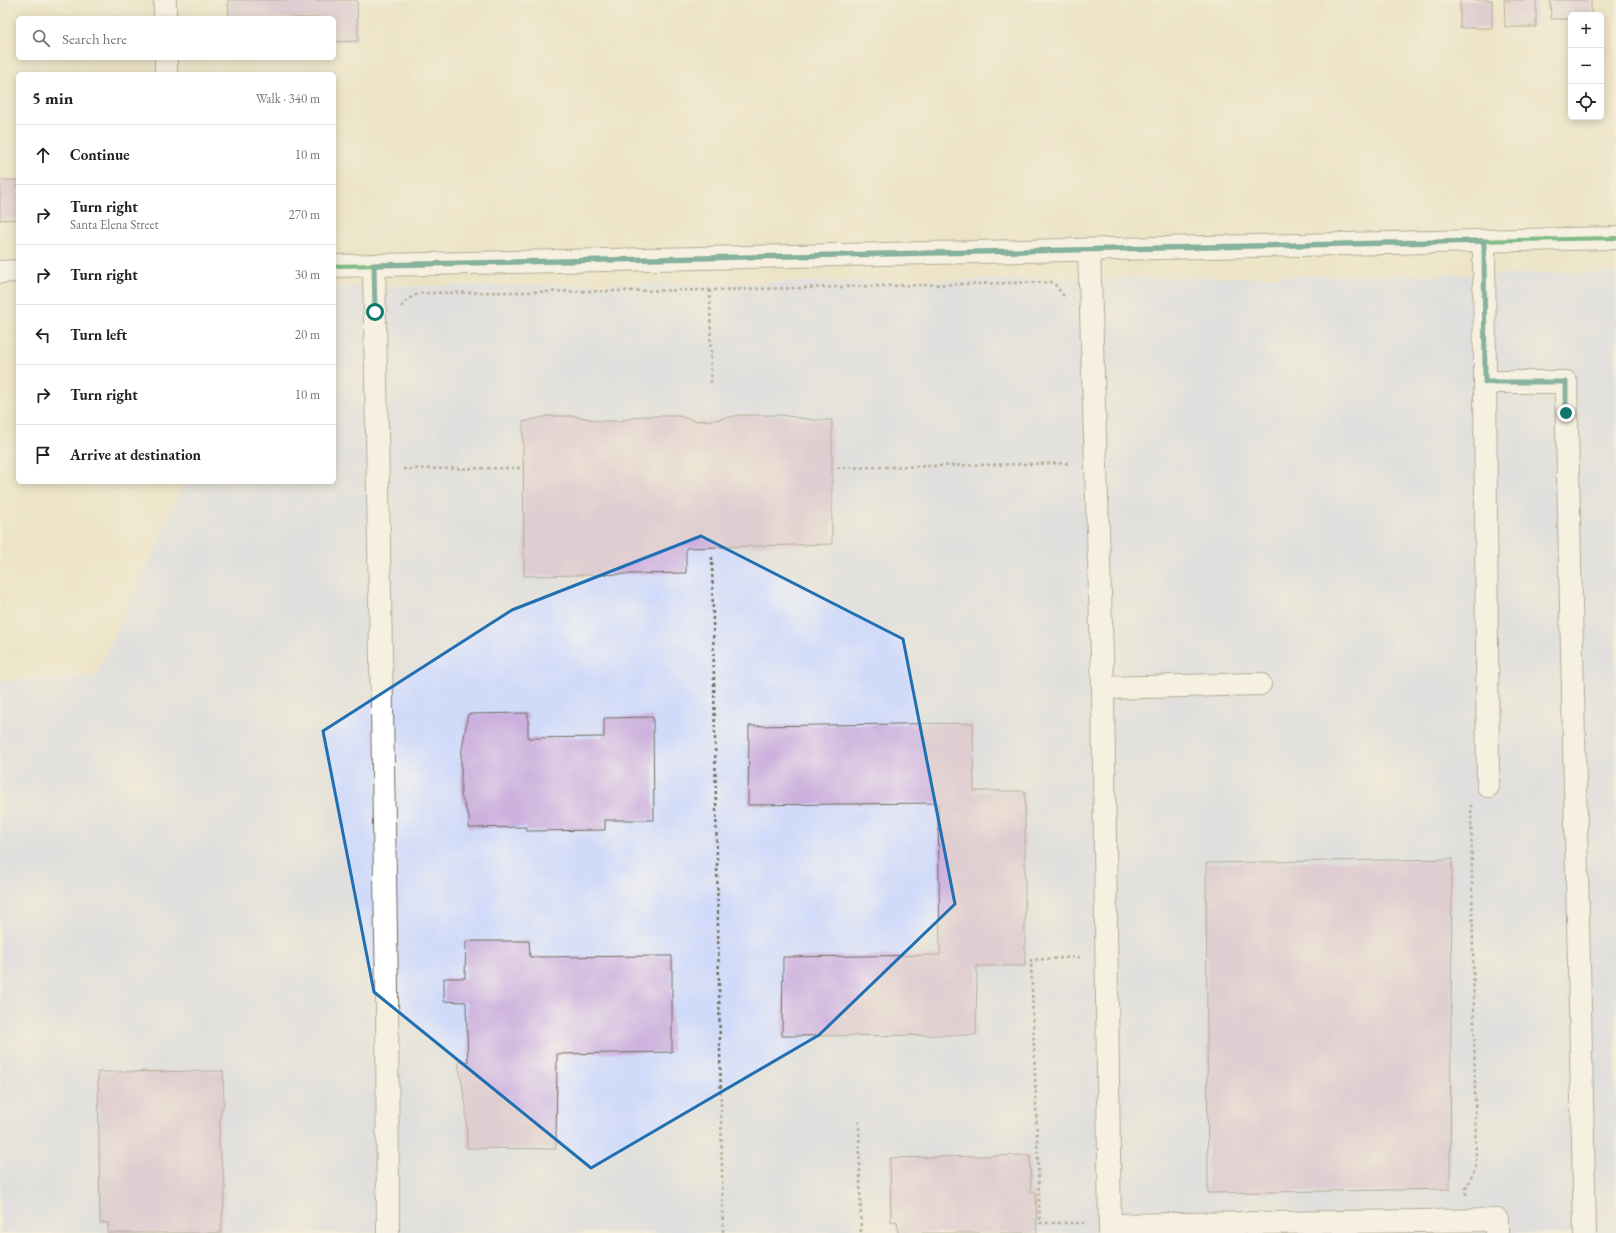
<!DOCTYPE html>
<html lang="en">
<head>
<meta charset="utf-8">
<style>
  :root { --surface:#fff; --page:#f2f2f2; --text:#222; --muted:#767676; --line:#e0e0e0 }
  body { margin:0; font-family:"EB Garamond",serif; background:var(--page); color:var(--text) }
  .controls { position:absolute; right:12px; top:12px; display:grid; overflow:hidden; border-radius:6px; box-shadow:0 2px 10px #0003 }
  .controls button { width:36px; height:36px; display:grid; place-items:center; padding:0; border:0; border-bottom:1px solid var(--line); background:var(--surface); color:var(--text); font:20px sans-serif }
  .stop { position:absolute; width:12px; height:12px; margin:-9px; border:3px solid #0f766e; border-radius:50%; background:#fff }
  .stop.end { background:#0f766e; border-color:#fff; box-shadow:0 1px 4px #0008 }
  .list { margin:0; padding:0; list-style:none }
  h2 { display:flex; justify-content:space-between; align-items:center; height:52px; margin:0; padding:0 16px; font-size:17px }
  h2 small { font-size:13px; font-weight:400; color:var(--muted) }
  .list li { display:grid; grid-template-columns:26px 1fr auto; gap:12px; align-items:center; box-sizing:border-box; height:60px; padding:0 16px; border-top:1px solid var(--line) }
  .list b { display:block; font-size:15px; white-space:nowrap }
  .list p { margin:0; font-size:13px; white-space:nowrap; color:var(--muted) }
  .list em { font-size:13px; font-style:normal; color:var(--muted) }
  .icon { flex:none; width:22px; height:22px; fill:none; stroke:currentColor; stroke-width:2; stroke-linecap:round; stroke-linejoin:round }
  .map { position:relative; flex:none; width:1616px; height:1233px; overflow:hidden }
  .search { position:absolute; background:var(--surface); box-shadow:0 2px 10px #0003; left:16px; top:16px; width:320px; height:44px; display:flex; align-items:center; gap:10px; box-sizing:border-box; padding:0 14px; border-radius:6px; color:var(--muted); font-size:15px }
  .panel { position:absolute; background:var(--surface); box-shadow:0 2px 10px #0003; left:16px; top:72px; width:320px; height:412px; border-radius:6px }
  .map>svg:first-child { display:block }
</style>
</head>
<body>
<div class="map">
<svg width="1616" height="1233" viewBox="0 0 1616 1233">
  <rect width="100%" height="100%" fill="#fbf7ec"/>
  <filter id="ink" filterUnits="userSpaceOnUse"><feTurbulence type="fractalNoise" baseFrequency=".025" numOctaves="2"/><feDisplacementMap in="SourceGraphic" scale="8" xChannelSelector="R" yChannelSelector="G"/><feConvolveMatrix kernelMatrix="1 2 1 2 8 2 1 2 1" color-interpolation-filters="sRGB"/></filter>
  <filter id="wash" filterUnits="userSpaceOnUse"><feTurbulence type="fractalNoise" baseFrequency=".012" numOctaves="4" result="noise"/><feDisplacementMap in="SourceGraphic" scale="16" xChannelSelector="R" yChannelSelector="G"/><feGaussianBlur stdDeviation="0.9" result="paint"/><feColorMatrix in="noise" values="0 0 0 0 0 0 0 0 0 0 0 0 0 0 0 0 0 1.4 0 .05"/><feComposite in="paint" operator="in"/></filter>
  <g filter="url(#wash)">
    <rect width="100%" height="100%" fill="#ede4c6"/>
    <!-- built -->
    <path fill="#d0daf9" d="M1616,273V1233H0V681L96,676L185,482H334V287Z"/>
    <g id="blocks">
      <!-- building -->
      <g fill="#ccb1de">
        <path d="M228,0H357L358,41L334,42V18H229Z"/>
        <rect x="1460" y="0" width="32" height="28"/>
        <path d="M1504,0H1536V27H1505Z"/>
        <path d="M1550,0H1591V15H1571V19H1551Z"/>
        <path d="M0,180H18V219L0,220Z"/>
        <path d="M741,415H780L814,420H832V544L686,548V573L524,576L523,422L548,416H573L601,421H619L642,416H679L695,421L714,420Z"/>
        <path d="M528,713V738L604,737V718L653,717L654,820H605V830L526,831V827L469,828V817L461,796V755L468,714Z"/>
        <path d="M973,723L974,791H1025V966H977L976,1035L782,1036L783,957L940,955L938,803L748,805L749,726Z"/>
        <path d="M1452,859L1450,1189L1208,1193L1206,863Z"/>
        <path d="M466,941H529L530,957L672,956V1052L557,1054L556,1149L467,1148L466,1106L458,1062H468L466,1002L444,1001V978H465Z"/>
        <path d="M223,1071L224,1104L221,1112L219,1136V1148L223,1171L225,1189L221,1233H108V1223H100L98,1072Z"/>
        <path d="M1030,1155L1031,1191L1036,1193L1037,1233H898L897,1221L891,1222L890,1158Z"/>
      </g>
    </g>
  </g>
  <g filter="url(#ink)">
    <use href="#blocks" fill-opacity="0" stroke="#6f6c61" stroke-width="1"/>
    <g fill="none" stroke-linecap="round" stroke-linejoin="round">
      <!-- minor casing -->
      <g stroke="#6f6c61" stroke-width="24">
        <g id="minor">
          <path d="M165,0V18"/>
          <path d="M166,58V74"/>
          <path d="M1484,241L1488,786"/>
          <path d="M1089,249L1103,688L1110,1233"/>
          <path d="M374,265L387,989L388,1233"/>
          <path d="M334,266L1616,238"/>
          <path d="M0,272L18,271"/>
          <path d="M1485,382H1566L1585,1233"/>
          <path d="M1103,688L1260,684"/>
          <path d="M1110,1225L1497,1220V1233"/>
        </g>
      </g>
      <!-- path -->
      <g stroke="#6f6c61" stroke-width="2.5" stroke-dasharray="3 3" stroke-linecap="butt">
        <path d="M710,290L711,384"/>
        <path d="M401,307L408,299L420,293L710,290L1053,282L1064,296"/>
        <path d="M837,468L1071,463"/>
        <path d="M403,469L521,468"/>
        <path d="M712,557L723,1233"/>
        <path d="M1080,957L1031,960L1040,1223H1084"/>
        <path d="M859,1121L861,1233"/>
        <path d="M1466,1195V1188L1476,1167L1471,804"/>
      </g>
      <!-- minor -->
      <use href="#minor" stroke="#fff" stroke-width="22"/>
      <!-- cycleway casing -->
      <g stroke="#fbf7ec" stroke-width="6">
        <path id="cycleway" d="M334,266L1616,238"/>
      </g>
      <!-- cycleway -->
      <use href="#cycleway" stroke="#00873e" stroke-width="4"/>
    </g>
  </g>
  <g fill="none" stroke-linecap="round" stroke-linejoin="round" filter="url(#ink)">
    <!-- route -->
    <path stroke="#0f766e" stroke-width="5" d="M375,312L374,265L1484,241L1485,382H1566V413"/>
  </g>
  <!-- marked area -->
  <path d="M0 0H1616V1233H0ZM701,536L903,639L955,904L819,1035L591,1168L374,992L323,731L512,610Z" fill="#ede4c6" fill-opacity=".55" fill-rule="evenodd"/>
  <path fill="none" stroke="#1f6fb2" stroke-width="3" stroke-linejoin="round" d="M701,536L903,639L955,904L819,1035L591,1168L374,992L323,731L512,610Z"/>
</svg>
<div class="controls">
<button>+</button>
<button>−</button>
<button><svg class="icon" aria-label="locate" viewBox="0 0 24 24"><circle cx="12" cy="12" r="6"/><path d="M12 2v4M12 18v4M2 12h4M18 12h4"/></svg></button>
</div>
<div class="stop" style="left:375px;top:312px"></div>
<div class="stop end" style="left:1566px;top:413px"></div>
<div class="search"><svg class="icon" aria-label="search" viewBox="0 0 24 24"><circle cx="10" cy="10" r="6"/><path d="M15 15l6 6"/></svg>Search here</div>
<section class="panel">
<h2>5 min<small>Walk · 340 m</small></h2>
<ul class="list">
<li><svg class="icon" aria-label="ahead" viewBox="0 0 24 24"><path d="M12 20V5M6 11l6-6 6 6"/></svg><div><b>Continue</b></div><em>10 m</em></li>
<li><svg class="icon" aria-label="right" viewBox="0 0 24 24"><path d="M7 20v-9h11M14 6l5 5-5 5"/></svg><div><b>Turn right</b><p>Santa Elena Street</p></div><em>270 m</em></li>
<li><svg class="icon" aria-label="right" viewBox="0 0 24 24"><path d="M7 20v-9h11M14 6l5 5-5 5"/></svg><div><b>Turn right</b></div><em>30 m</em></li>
<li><svg class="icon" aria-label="left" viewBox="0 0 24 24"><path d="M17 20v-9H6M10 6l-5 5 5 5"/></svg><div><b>Turn left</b></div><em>20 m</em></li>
<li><svg class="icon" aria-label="right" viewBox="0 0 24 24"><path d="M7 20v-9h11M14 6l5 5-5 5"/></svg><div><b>Turn right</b></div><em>10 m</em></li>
<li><svg class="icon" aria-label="arrive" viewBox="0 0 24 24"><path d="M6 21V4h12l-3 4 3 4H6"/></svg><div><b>Arrive at destination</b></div></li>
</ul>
</section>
</div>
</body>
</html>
